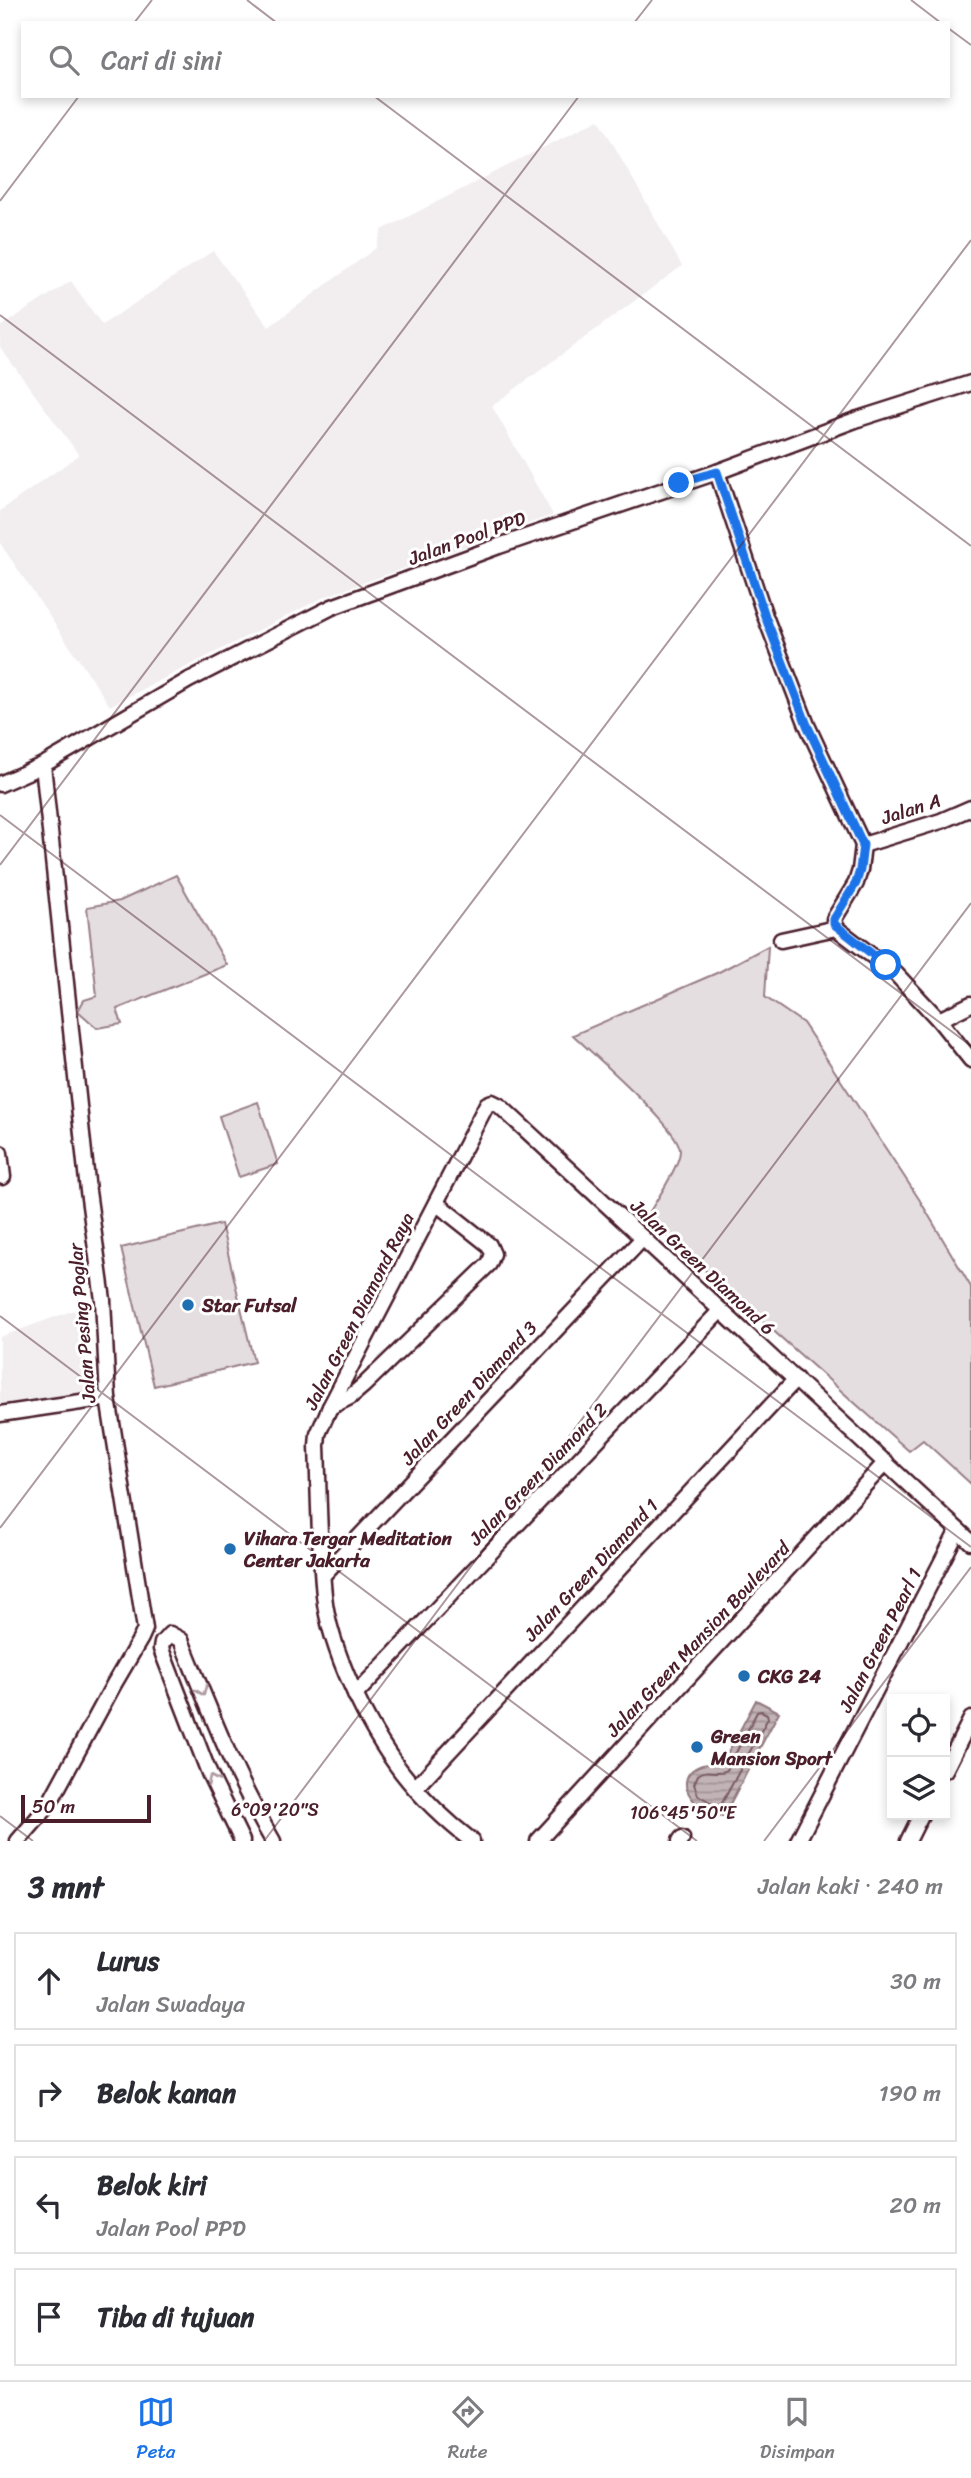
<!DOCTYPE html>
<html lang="id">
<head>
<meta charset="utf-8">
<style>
  :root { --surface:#fff; --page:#f2f2f3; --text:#2b2b33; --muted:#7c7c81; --line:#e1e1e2; --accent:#1a73e8 }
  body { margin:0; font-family:Sriracha,sans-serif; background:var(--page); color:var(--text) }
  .controls { position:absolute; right:21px; bottom:21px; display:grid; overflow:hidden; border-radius:0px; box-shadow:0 4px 10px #0003 }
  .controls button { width:63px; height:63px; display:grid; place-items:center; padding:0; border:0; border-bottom:2px solid var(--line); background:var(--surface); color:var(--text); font:35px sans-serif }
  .scale { position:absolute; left:21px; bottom:18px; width:130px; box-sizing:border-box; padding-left:7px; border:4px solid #4a1f2b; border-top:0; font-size:19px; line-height:24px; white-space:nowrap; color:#4a1f2b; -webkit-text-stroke:5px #fff; paint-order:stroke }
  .stop { position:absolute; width:21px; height:21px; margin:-16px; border:5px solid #1a73e8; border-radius:50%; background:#fff }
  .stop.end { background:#1a73e8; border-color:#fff; box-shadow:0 2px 7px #0008 }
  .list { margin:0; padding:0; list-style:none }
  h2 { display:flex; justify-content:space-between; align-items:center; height:91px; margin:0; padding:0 28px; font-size:30px }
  h2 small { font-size:23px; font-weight:400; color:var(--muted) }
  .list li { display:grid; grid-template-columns:46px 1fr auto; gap:21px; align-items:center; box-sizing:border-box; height:98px; margin:0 14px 14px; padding:0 14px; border:2px solid var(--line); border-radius:0px }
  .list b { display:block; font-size:26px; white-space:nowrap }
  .list p { margin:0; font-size:23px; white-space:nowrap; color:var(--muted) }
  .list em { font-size:23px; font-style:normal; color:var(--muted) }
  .icon { flex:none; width:38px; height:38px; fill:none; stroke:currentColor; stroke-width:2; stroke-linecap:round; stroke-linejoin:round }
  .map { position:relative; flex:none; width:971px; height:1841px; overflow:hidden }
  .search { position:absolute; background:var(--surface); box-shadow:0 4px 10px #0003; left:21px; right:21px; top:21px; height:77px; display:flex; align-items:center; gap:18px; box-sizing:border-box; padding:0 24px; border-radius:0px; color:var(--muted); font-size:26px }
  .sheet { height:539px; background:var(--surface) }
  nav { display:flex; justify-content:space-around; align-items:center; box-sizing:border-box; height:98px; border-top:2px solid var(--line); background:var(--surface); font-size:19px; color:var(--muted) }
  nav a { display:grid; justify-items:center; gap:4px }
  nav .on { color:var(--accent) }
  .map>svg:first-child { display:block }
</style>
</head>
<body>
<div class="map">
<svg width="971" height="1841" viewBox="0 0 971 1841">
  <defs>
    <pattern id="water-rules" width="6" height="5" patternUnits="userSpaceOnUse" patternTransform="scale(1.75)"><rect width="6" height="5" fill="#c1b3b6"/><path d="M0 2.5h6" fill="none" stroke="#9f9194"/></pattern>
  </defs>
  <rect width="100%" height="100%" fill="#fff"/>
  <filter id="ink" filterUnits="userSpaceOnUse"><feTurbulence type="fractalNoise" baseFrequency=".0143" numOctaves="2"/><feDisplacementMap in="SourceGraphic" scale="14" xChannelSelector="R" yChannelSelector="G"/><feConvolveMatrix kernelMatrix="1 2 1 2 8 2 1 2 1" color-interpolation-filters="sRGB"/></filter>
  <g filter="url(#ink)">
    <!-- built -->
    <g fill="#f2eeef">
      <path d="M599,119L682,266L492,406L553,515L324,597L110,706L0,543V511L79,455L0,347V327L71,281L102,325L213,251L269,327L376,248L382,230Z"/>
      <path d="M77,1309L94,1405L0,1418V1337Z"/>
    </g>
    <!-- grass -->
    <g fill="#e5dee0" stroke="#987e86" stroke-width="2">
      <path d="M176,875L227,965L117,1009L122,1024L97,1028L78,1011L84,1000L97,996L87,907L120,901Z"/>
      <path d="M768,946L765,997L803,1023L919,1199L971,1287V1484L923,1440L909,1451L646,1218C654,1204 681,1164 680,1150C679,1128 593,1054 573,1035L719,972Z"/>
      <path d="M258,1102L278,1164L239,1177L219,1116Z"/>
      <path d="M221,1224L254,1362L154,1386L121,1248Z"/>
    </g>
    <!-- water -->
    <path fill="url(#water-rules)" stroke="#91787e" stroke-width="2" d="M756,1700L779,1712L723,1817C713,1812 697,1807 691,1797C675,1775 700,1758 721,1766Z"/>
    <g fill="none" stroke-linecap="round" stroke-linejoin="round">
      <!-- shore -->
      <path stroke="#7a5a63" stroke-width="2" d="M761,1711L767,1714L768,1718L721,1805L717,1806L698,1795L694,1784L698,1775C708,1767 717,1776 727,1770L757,1712Z"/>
      <!-- minor casing -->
      <g stroke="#4a1f2b" stroke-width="19">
        <g id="minor">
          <path d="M717,472L765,616L807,725L863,845L860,870L856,883L834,919L836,928"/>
          <path d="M0,784L43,765L189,680L332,607L499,546L717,472L858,419L971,383"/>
          <path d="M863,845L941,821L971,808"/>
          <path d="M836,928L896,974L939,1020L971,1060"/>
          <path d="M781,940L836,928"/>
          <path d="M939,1020L971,1004"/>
          <path d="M0,1153L3,1177"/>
          <path d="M330,1407L350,1397L364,1385L489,1264L493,1254L489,1245L436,1203"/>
          <path d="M0,1414L108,1398"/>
          <path d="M323,1575L643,1238"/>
          <path d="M355,1695L720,1311"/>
          <path d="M945,1770L971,1719"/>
          <path d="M415,1788L796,1379"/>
          <path d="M18,1841L48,1806L114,1684L141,1638L145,1629L108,1398L103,1300L88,1191L43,765"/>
          <path d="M242,1841L209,1773L161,1649L162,1643L170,1634L181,1640C209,1708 235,1777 273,1841"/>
          <path d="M472,1841C415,1797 381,1752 352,1687C339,1658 327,1627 324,1595C319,1546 319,1495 317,1446L318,1434L330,1407L487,1104L492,1102L500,1106L971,1542"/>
          <path d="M538,1841L886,1462"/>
          <path d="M680,1841L682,1838"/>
          <path d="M798,1841L958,1530"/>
          <path d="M908,1841L921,1815"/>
        </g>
      </g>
      <!-- minor -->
      <use href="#minor" stroke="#fff" stroke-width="14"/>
    </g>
    <!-- one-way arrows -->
    <defs><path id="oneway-chevron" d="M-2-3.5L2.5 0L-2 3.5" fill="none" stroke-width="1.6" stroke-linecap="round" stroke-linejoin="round" transform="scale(1.75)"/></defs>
    <g stroke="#ae9aa0">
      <use href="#oneway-chevron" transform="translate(202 1691) rotate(68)"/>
      <use href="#oneway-chevron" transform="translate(212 1780) rotate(-115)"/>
    </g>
  </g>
  <g fill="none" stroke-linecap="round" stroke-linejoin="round" filter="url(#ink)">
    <!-- route -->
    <path stroke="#1a73e8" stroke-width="9" d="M679,483L717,472L765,616L807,725L863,845L860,870L856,883L834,919V924L886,965"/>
  </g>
  <!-- ticks -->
  <path fill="none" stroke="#4a1f2b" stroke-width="2" stroke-opacity="0.45" d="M247,0L277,23M911,0L941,23M134,23L152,0M634,23L652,0M948,28L971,45M374,96L971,546M0,201L79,96M0,315L971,1046M0,815L971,1547M0,865L579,96M0,1316L697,1841M0,1528L971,240M0,1816L33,1841M264,1841L971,903M764,1841L971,1567"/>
  <!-- markers -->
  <g fill="#1f6fb2" stroke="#fff" stroke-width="2.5">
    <circle cx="188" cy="1305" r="7"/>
    <circle cx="230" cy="1549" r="7"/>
    <circle cx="744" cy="1676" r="7"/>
    <circle cx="697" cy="1747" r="7"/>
  </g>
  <g text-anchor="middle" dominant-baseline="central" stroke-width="6" stroke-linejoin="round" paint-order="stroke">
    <!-- street labels -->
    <g font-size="19" fill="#4a1f2b" stroke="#fff">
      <text transform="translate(467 538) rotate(-20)">Jalan Pool PPD</text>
      <text transform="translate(911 809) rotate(-18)">Jalan A</text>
      <text transform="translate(703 1267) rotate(43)">Jalan Green Diamond 6</text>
      <text transform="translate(359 1311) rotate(-63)">Jalan Green Diamond Raya</text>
      <text transform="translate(82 1323) rotate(-95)">Jalan Pesing Poglar</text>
      <text transform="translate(469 1393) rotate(-47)">Jalan Green Diamond 3</text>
      <text transform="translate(538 1474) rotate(-46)">Jalan Green Diamond 2</text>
      <text transform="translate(591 1570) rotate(-47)">Jalan Green Diamond 1</text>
      <text transform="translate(698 1639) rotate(-47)">Jalan Green Mansion Boulevard</text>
      <text transform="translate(880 1640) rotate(-63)">Jalan Green Pearl 1</text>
    </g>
    <!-- poi labels -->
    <g font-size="19" font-weight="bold" fill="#4a1f2b" stroke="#fff" text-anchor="start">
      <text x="202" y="1305">Star Futsal</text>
      <text x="244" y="1538">Vihara Tergar Meditation<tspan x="244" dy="22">Center Jakarta</tspan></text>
      <text x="758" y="1676">CKG 24</text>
      <text x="711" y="1736">Green<tspan x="711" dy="22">Mansion Sport</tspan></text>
    </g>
  </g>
  <g font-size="18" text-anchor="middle" fill="#4a1f2b" stroke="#fff" stroke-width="6" stroke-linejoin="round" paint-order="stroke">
    <text x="275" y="1816">6°09'20"S</text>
    <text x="683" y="1819">106°45'50"E</text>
  </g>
</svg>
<div class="controls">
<button><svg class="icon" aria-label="locate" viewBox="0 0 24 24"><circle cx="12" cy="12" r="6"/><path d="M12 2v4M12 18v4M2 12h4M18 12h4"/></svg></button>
<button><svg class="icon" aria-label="layers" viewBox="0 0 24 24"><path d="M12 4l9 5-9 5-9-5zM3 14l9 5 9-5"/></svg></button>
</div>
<div class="scale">50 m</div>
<div class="stop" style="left:886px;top:965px"></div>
<div class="stop end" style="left:679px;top:483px"></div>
<div class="search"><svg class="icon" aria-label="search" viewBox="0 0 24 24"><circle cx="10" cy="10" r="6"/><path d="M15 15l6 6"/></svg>Cari di sini</div>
</div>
<section class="sheet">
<h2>3 mnt<small>Jalan kaki · 240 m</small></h2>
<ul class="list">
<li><svg class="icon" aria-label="ahead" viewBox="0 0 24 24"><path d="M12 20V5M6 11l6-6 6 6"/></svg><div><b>Lurus</b><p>Jalan Swadaya</p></div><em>30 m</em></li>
<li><svg class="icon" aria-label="right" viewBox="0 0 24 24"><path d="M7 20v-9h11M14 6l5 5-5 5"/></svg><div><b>Belok kanan</b></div><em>190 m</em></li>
<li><svg class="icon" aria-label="left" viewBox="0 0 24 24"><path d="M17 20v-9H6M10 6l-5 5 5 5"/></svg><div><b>Belok kiri</b><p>Jalan Pool PPD</p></div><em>20 m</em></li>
<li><svg class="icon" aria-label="arrive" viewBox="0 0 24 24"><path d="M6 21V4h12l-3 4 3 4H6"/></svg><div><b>Tiba di tujuan</b></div></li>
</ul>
</section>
<nav>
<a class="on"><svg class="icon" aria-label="map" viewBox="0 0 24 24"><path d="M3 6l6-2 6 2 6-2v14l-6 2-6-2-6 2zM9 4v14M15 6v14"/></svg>Peta</a>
<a><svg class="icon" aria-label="directions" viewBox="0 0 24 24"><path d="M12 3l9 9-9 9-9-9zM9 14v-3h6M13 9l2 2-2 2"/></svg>Rute</a>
<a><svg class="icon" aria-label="saved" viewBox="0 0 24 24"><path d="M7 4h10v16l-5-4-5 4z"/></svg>Disimpan</a>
</nav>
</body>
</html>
